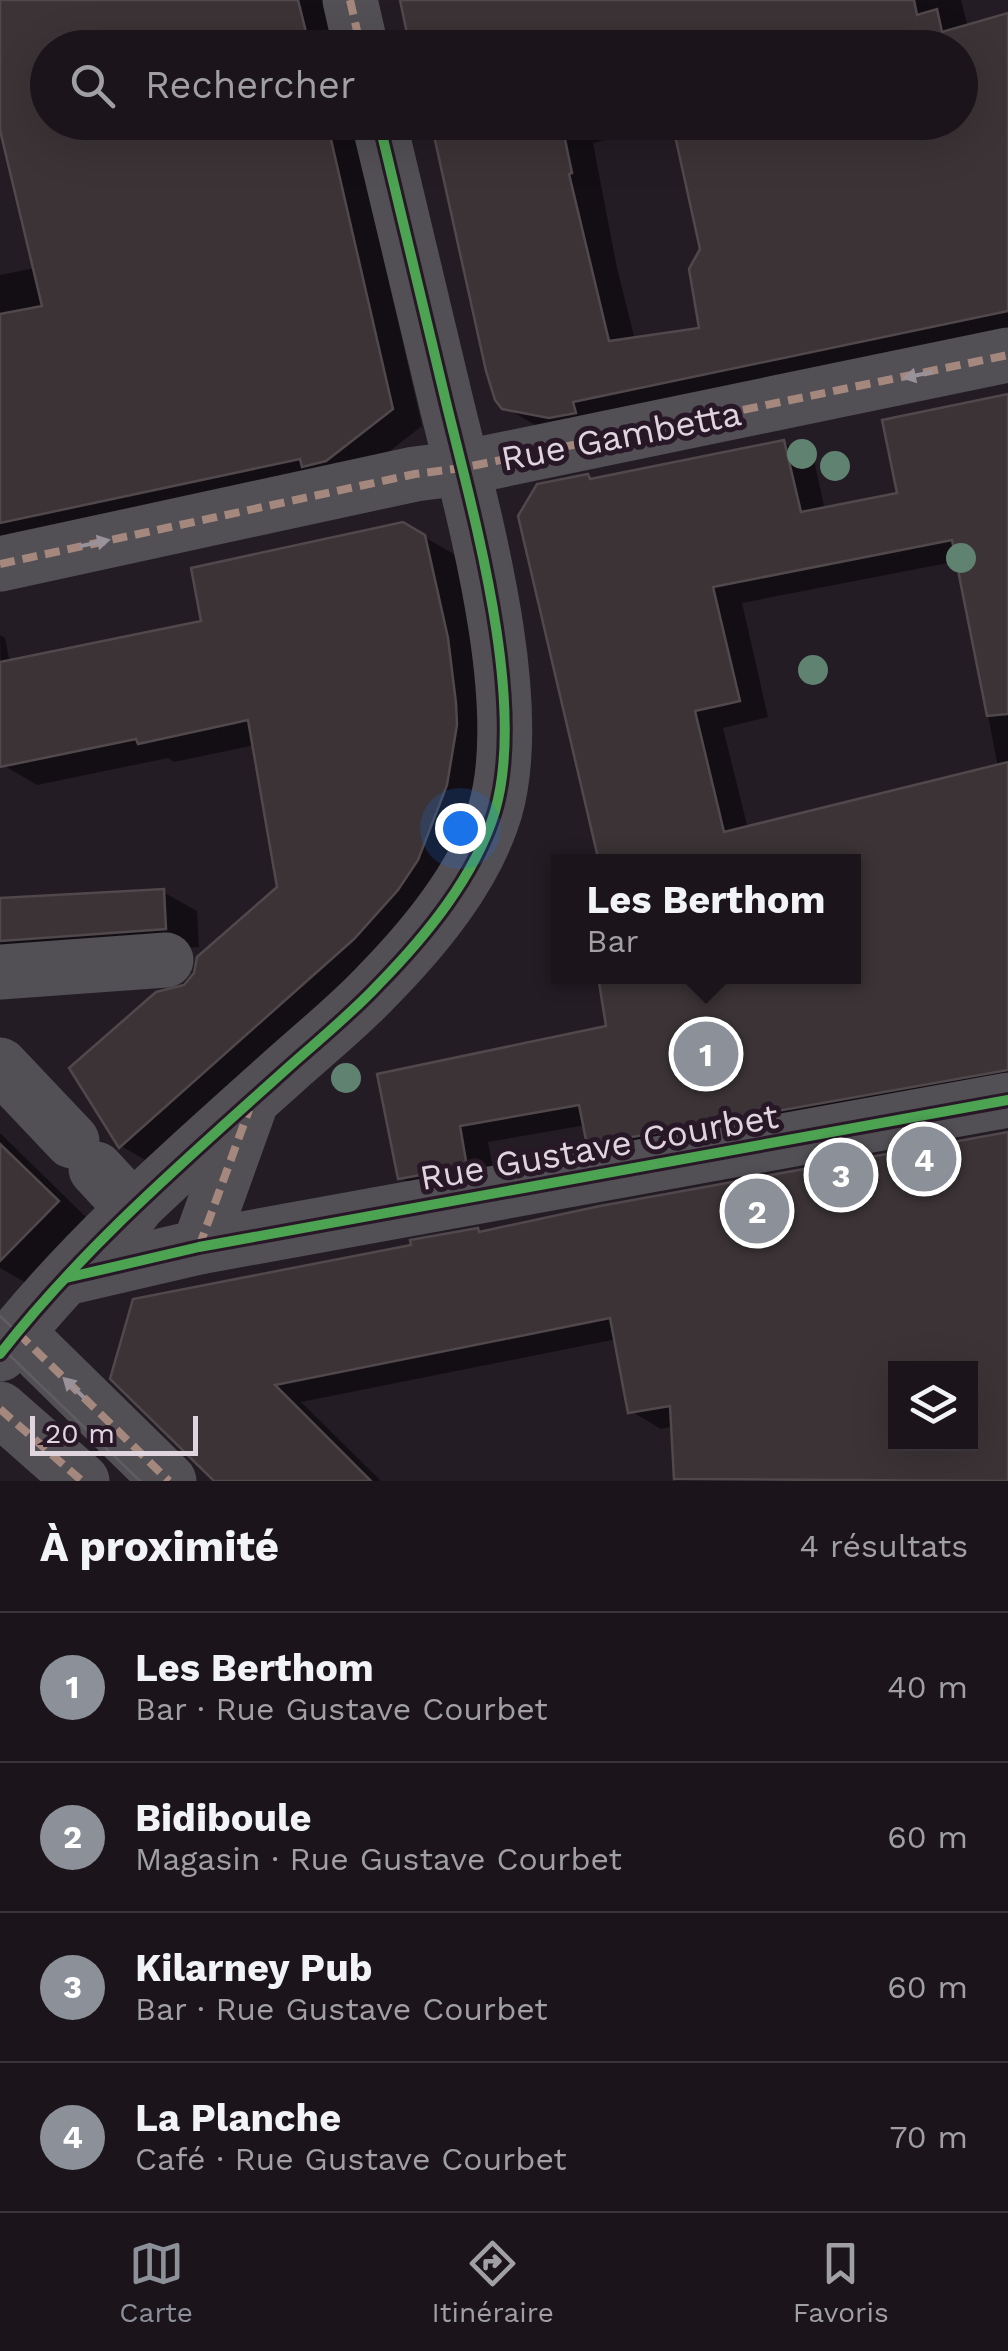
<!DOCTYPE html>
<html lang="fr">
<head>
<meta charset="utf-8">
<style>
  :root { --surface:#1b151b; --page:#282228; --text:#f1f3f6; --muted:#a09fa3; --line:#39343a; --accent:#8c9099 }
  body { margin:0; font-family:"Work Sans",sans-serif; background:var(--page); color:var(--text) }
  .controls { position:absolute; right:30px; bottom:30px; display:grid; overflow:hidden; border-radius:0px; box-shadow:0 10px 40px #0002 }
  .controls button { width:90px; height:90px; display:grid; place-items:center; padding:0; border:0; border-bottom:2px solid var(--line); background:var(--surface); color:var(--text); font:50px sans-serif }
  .scale { position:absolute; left:30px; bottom:25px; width:168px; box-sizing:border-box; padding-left:10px; border:5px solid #e0d5df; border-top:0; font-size:28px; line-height:35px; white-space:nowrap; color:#e0d5df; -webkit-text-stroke:8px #281827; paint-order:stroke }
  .you { position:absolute; left:460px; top:828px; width:35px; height:35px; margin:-25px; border:8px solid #fff; border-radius:50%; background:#1a73e8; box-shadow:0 0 0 15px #1a73e833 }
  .badge { display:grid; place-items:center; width:65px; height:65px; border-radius:50%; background:var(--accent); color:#fff; font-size:32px; font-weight:700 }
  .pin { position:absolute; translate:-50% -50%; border:5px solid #fff; box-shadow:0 2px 10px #0006 }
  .popup { position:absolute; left:551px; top:854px; width:310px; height:130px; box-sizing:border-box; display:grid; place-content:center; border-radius:0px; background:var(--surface); filter:drop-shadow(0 2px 8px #0005); font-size:32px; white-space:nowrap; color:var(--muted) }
  .popup b { font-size:38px; color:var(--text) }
  .popup::after { content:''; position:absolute; left:50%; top:100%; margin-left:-20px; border:20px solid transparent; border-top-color:var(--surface) }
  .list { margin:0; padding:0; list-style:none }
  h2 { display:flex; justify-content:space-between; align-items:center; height:130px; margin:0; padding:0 40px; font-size:42px }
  h2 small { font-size:32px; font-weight:400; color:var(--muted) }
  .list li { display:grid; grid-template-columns:65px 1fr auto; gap:30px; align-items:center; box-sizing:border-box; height:150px; padding:0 40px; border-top:2px solid var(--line) }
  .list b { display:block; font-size:38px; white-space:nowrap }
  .list p { margin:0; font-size:32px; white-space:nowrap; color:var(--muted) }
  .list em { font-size:32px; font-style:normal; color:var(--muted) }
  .icon { flex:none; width:55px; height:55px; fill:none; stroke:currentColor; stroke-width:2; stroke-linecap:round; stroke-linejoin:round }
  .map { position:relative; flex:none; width:1008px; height:1481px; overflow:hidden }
  .search { position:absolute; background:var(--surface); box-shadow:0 10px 40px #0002; left:30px; right:30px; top:30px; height:110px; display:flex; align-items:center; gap:25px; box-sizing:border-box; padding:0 35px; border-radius:55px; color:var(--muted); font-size:38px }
  .sheet { height:730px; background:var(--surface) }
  nav { display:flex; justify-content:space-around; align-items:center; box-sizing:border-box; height:140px; border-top:2px solid var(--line); background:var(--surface); font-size:28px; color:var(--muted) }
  nav a { display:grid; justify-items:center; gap:5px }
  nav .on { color:var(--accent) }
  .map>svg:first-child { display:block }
</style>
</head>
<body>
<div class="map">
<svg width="1008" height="1481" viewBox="0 0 1008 1481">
  <rect width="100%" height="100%" fill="#241c24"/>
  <!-- shadow -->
  <g fill="#0007" fill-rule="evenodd">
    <path d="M0,0H324L335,48H48V122H352L422,426L356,477L0,546V275L35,268L0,119Z"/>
    <path d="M402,0H961L968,27L1008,15V334L537,426L504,407L497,399L431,122H960V48ZM675,124L702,250V330L635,340L617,268L593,143Z"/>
    <path d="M1008,398V1090L619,1160L590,1143L586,1125L488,1142L496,1183L430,1195L400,1177L380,1076L854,976V862H598L602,861L588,476L596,481L784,443L814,460L825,510L900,495ZM958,561L998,767L748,829L723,728L768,717L742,603Z"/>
    <path d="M403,525L459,557L490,746L431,910L154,1165L121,1146L186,987L280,888L255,745L174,762L168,758L37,785L3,765L0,635L5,638L10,663L204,623Z"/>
    <path d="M163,892L197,911L199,947L33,959L0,970V901Z"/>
    <path d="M0,1133L91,1222L30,1285L0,1268Z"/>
    <path d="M1008,1134V1481H676L674,1426L661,1429L631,1411L617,1339L301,1402L381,1481H217L112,1378L414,1247L478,1231L482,1233ZM896,1368H970V1444H896Z"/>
  </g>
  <!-- building -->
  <g fill="#3b3336" stroke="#50484b" stroke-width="2.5" fill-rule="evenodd">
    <path d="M0,0H298L310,48H48V122H327L393,409L326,461L302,467L300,459L0,523V314L42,306L0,130Z"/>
    <path d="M400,0H914L917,15L937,9L942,32L1008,13V311L573,402L576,413L549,418L502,409L495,400L486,371L431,122H573L562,125L572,173L569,174L609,341L699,328L689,269L700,249L672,122H960V48H410Z"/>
    <path d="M1008,394V714L987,716L952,540L713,587L740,701L695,711L724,832L1008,762V1070L587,1145L579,1105L460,1126L467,1167L398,1179L377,1074L606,1026L598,976H854V862H599L518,516L537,484L588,474L590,479L784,440L801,512L897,493L882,420Z"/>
    <path d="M403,522L425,535L448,638L456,703L457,725L447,785L418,860L398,890L354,939L119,1148L69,1068L156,992L184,985L194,973L197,957L277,887L248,720L161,739L138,744L136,739L0,767V662L201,621L191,568Z"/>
    <path d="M164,889L166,929L0,941V898Z"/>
    <path d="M1008,1132V1481L674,1479L670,1406L628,1413L610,1318L275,1385L371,1481H214L110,1379L133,1299L411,1245L410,1240L478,1228L479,1232L600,1206ZM896,1368H970V1444H896Z"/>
    <path d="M0,1144L59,1201L0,1261Z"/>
  </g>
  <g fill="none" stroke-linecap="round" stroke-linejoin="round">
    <!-- minor -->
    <g stroke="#524f55" stroke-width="55">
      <path d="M350,0L361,48"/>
      <path d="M0,564L415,474L462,468L1008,355"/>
      <path d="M0,972L166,960"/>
      <path d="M0,1065L72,1141"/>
      <path d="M96,1169L134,1210"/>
      <path d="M199,1247L249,1108"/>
      <path d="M66,1278L199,1247L1008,1100"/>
      <path d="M18,1333L169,1481"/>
      <path d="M0,1354C81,1250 185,1160 283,1072C315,1043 349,1016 378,985C425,937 475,877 495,811C527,701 473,513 446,402C424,309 402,216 379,122"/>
      <path d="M0,1409L82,1481"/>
    </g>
    <!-- tram -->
    <g stroke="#605d62" stroke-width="2.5">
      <path d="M0,1316L18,1333"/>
      <path d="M0,1346L140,1481"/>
    </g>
    <!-- quiet -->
    <g stroke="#a5887d" stroke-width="8" stroke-dasharray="15 8" stroke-linecap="butt">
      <path d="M350,0L361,48"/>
      <path d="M0,564L415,474L462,468L1008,355"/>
      <path d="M199,1247L249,1110"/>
      <path d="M18,1333L169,1481"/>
      <path d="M0,1409L82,1481"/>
    </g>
    <!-- cycleway casing -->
    <g stroke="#281827" stroke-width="16">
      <g id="cycleway">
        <path d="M66,1278L199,1247L1008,1100"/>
        <path d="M0,1354C81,1250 185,1160 283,1072C315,1043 349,1016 378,985C425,937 475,877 495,811C527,701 473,513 446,402C424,309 402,216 379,122"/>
      </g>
    </g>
    <!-- cycleway -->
    <use href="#cycleway" stroke="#4ca352" stroke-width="10"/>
  </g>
  <!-- trees -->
  <g fill="#608270">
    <circle cx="802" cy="454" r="15"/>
    <circle cx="835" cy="466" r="15"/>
    <circle cx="961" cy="558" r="15"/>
    <circle cx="813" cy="670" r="15"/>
    <circle cx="346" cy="1078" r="15"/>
  </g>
  <!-- one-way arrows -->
  <defs><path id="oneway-solid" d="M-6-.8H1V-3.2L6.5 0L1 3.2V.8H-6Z" transform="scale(2.5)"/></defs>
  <g fill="#99929a">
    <use href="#oneway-solid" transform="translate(918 375) rotate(168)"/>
    <use href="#oneway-solid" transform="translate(95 543) rotate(-12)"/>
    <use href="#oneway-solid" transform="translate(74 1388) rotate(-136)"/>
  </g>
  <g text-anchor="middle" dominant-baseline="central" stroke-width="10" stroke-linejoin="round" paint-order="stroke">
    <!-- street labels -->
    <g font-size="35" fill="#e0d5df" stroke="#281827">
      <text transform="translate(621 436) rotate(-11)">Rue Gambetta</text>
      <text transform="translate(599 1147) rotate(-10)">Rue Gustave Courbet</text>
    </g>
  </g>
</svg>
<div class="controls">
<button><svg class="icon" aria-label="layers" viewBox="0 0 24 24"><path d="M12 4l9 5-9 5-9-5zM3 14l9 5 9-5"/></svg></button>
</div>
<div class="scale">20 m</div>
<div class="you"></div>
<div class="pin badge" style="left:706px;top:1054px">1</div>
<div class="popup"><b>Les Berthom</b>Bar</div>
<div class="pin badge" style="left:757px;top:1211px">2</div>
<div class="pin badge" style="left:841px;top:1175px">3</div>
<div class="pin badge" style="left:924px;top:1159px">4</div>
<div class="search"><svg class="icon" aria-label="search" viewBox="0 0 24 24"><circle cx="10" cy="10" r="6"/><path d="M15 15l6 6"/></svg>Rechercher</div>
</div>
<section class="sheet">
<h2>À proximité<small>4 résultats</small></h2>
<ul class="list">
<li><span class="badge">1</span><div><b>Les Berthom</b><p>Bar · Rue Gustave Courbet</p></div><em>40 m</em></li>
<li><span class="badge">2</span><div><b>Bidiboule</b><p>Magasin · Rue Gustave Courbet</p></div><em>60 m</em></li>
<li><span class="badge">3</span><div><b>Kilarney Pub</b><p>Bar · Rue Gustave Courbet</p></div><em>60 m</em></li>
<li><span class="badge">4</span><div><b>La Planche</b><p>Café · Rue Gustave Courbet</p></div><em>70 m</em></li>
</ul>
</section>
<nav>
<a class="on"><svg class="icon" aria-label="map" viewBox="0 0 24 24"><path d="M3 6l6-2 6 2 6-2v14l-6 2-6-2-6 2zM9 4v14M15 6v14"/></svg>Carte</a>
<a><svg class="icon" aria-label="directions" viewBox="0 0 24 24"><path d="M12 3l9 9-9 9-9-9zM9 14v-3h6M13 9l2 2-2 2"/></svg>Itinéraire</a>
<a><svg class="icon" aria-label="saved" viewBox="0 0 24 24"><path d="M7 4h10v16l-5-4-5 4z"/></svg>Favoris</a>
</nav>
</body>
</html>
